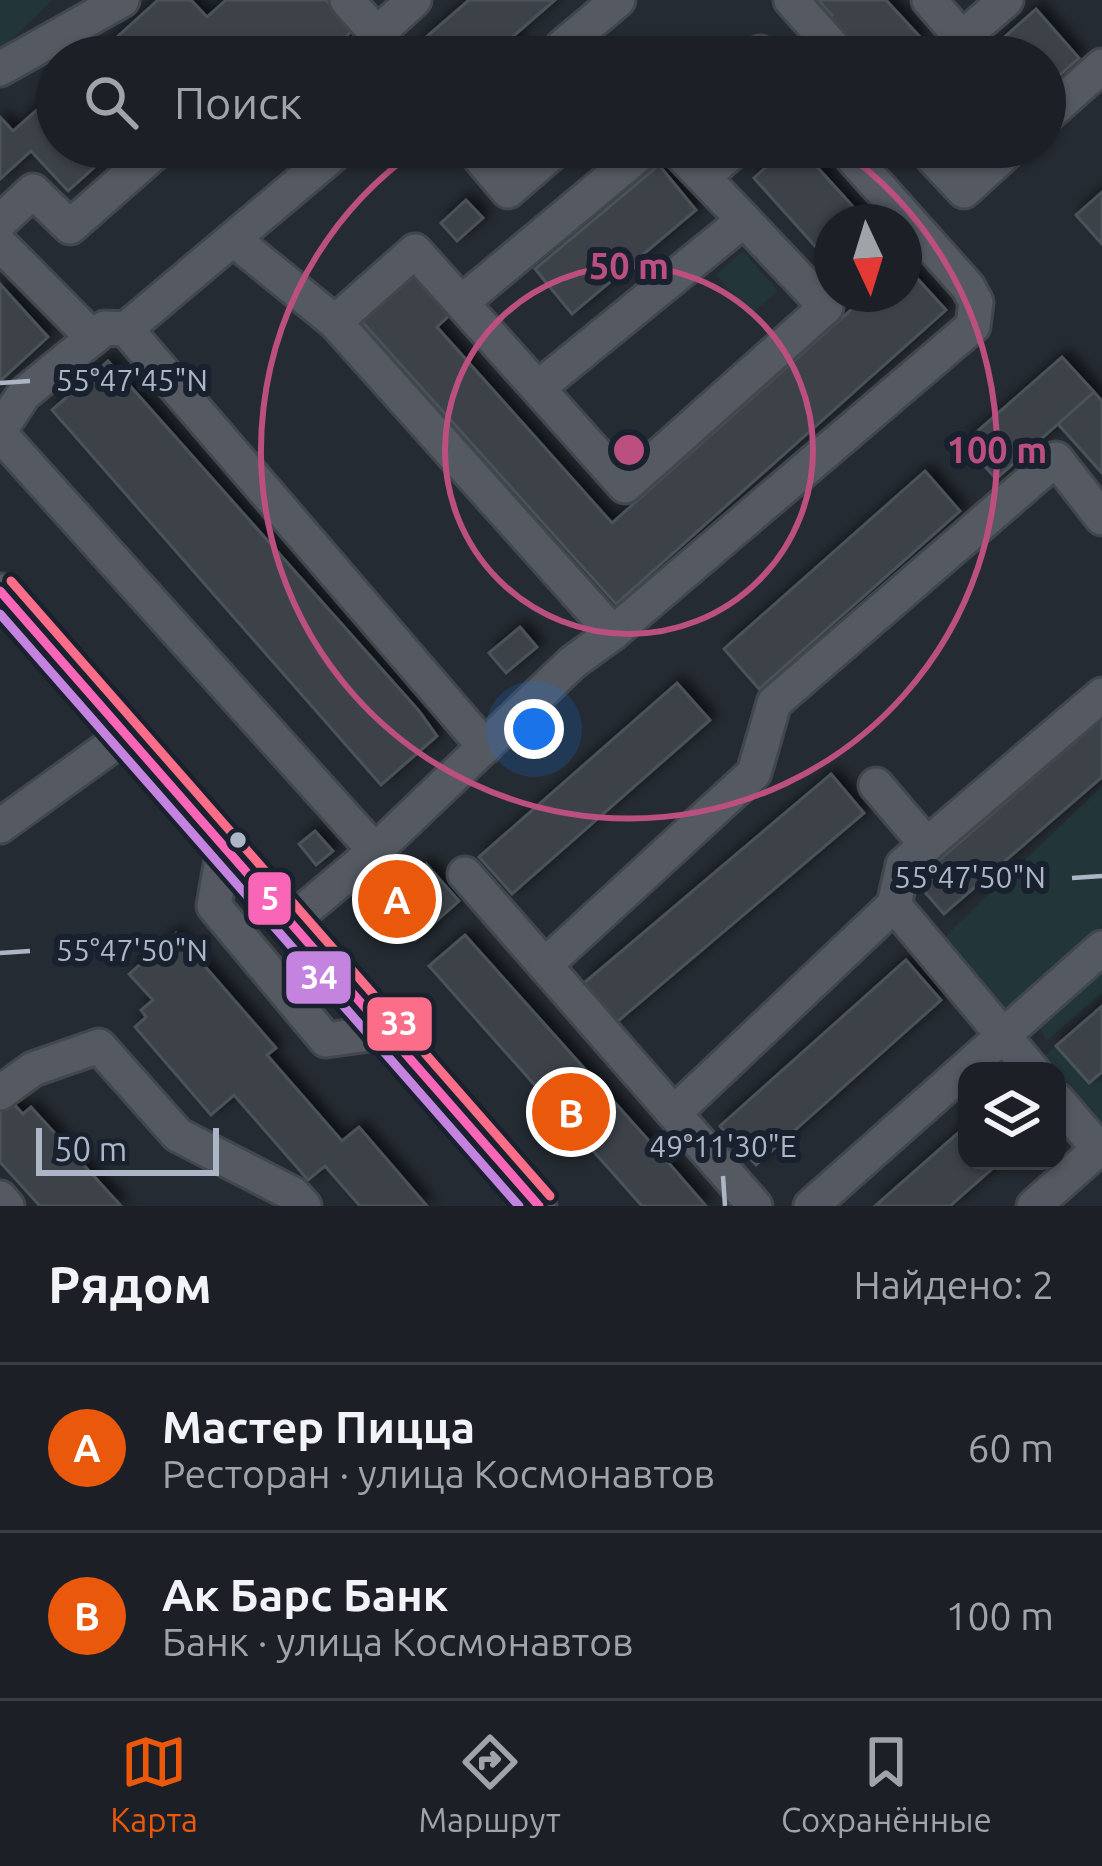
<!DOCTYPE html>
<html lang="ru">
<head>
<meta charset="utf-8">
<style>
  :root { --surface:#1c2026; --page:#292d32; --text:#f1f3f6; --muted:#a0a3a7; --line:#3a3e43; --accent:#ea580c }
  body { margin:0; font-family:Ubuntu,sans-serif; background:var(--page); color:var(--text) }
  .controls { position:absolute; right:36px; bottom:36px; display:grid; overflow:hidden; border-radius:24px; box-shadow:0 3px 9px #0004 }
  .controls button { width:108px; height:108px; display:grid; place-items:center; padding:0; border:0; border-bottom:3px solid var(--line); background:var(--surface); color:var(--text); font:60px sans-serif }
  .compass { position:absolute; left:814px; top:204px; width:108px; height:108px; border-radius:50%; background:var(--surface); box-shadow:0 3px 9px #0004; rotate:176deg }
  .scale { position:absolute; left:36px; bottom:30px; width:183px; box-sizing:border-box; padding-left:12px; border:6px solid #adb6c6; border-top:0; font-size:33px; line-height:42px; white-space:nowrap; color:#adb6c6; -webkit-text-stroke:9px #18212d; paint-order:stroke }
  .you { position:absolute; left:534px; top:729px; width:42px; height:42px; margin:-30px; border:9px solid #fff; border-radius:50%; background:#1a73e8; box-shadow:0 0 0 18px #1a73e833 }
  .badge { display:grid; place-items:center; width:78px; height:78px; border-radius:50%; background:var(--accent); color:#fff; font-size:39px; font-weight:700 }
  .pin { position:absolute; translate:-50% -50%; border:6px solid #fff; box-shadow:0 3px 12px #0006 }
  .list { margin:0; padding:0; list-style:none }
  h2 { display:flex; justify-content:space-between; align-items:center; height:156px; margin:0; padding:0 48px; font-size:51px }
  h2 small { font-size:39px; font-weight:400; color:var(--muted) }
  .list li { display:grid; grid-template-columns:78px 1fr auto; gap:36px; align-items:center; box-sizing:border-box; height:168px; padding:0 48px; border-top:3px solid var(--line) }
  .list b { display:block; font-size:45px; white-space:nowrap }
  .list p { margin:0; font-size:39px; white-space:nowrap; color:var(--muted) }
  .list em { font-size:39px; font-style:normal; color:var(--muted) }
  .icon { flex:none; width:66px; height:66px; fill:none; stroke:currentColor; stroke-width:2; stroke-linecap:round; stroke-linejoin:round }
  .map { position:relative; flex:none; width:1102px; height:1206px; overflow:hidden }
  .search { position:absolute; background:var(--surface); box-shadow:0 3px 9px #0004; left:36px; right:36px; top:36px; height:132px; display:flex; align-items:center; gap:30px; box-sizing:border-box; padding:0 42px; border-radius:66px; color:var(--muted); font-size:45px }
  .sheet { height:492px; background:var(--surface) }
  nav { display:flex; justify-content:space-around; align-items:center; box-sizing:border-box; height:168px; border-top:3px solid var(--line); background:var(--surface); font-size:33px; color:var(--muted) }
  nav a { display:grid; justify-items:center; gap:6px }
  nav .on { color:var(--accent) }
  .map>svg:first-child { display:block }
</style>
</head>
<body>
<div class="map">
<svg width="1102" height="1206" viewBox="0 0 1102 1206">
  <defs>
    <filter id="shadow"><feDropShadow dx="6" dy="-6" stdDeviation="6" flood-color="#0009"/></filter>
  </defs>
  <rect width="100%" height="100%" fill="#252b32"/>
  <!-- green -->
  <g fill="#223538">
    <path d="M0,0H52L0,51Z"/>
    <path d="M743,251L778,291L751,314L716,275Z"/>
    <path d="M1102,786V925L1007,1012L938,943Z"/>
    <path d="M1102,970V993L1046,1041L1039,1025Z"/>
    <path d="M1056,1046L1089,1083L1102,1072V1131L1057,1078V1071H1051L1041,1059Z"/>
  </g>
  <!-- building -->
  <g fill="#3c4249" stroke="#4c525a" stroke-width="3" filter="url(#shadow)">
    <path d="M158,0H191L207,17L226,0H326L353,30L323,57H95Z"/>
    <path d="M469,0H555L510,39L526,57H427L417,45Z"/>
    <path d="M818,0H886L921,38L901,57H873L866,50L860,56L826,20L832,15Z"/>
    <path d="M1036,9L1079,58L1045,88V57H982Z"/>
    <path d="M57,92V147H117L68,191L31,151L0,179V117L13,131Z"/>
    <path d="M788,147H799L867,222H832V265L754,178Z"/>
    <path d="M952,147H978L963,160Z"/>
    <path d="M659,165L696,210L572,314L535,269Z"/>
    <path d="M1102,192V244L1076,215Z"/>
    <path d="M466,200L483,218L457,241L441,223Z"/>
    <path d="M904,264L946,310L616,604L358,317L414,267L454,311L437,327L612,523L863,299L858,294H904Z"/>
    <path d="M0,284L48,337L0,381Z"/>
    <path d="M1062,357L1094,392L996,479L964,443Z"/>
    <path d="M108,361L419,711L437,736L381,785L52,410Z"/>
    <path d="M1094,392L1102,401V473L1058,424Z"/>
    <path d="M925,471L960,511L759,689L724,649Z"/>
    <path d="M520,627L537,647L506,673L489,653Z"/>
    <path d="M677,683L710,720L512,894L479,857Z"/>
    <path d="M1102,718V777L944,914L915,881Z"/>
    <path d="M831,774L864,813L617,1022L584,983Z"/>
    <path d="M315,831L333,851L316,865L299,844Z"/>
    <path d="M426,864L459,901L415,940L382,903Z"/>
    <path d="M176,933L276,1048L267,1055L342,1141L359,1127L427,1206H360L325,1166L308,1180L234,1095L211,1115L135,1027L146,1017L141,1010L153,1000L129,974Z"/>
    <path d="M465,935L667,1161L706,1206H642L429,966Z"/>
    <path d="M906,960L941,1000L756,1165L720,1126Z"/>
    <path d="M1102,1006V1072L1089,1083L1056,1046Z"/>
    <path d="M8,1098L23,1114L31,1107L121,1206H40L0,1162V1106Z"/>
    <path d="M967,1125V1161H1001L950,1206H875Z"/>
  </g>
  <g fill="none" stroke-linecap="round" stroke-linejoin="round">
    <!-- minor casing -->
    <g stroke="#42474d" stroke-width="39">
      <g id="minor">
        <path d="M347,0L377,34"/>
        <path d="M791,0L842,57"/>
        <path d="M929,0L962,38"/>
        <path d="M396,57L377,34L414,0"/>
        <path d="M566,57L562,47L618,0"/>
        <path d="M755,57L760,53L763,57"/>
        <path d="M940,57L1006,0"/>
        <path d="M0,69L122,0"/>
        <path d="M1045,117L1102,66"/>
        <path d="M471,147L508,191L559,147"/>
        <path d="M674,147L744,220"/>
        <path d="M923,147L964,191L1012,147"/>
        <path d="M704,177L737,147"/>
        <path d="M0,222L33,191L70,227L161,147"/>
        <path d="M233,239L335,322L415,251L625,486L826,307L744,220L538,388"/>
        <path d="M0,244L93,338"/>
        <path d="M462,302L648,147"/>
        <path d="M335,322L613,633L973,326L976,302L968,287L843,147"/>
        <path d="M126,329L485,747"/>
        <path d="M0,430L24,394L105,328L126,329L342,147"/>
        <path d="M0,434L375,851"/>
        <path d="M0,591C180,796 363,998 539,1206"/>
        <path d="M876,785L927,845"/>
        <path d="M0,826L126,735"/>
        <path d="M224,848L214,906L326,1040L391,1031"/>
        <path d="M465,874L755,1206"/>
        <path d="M894,905L1033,1071"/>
        <path d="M294,919L375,851L573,662L613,633"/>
        <path d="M545,965L754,773L774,703L1056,459L1102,518"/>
        <path d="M0,1093L33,1069L99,1046L178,1135L293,1194L304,1206"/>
        <path d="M1057,1100L1099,1149"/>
        <path d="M674,1113L894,905L903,865L1102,695"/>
        <path d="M0,1198L7,1206"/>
        <path d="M811,1206L1102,948"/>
        <path d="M1034,1206L1102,1146"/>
      </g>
    </g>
    <!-- minor -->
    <use href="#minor" stroke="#545962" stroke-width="33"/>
    <!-- bus-1 casing -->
    <g stroke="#18212d" stroke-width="18">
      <path id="bus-1" d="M0,591L539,1206"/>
    </g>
    <!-- bus-2 casing -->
    <g stroke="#18212d" stroke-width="18">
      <path id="bus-2" d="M0,614L519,1206"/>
    </g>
    <!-- bus-3 casing -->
    <g stroke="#18212d" stroke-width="18">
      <path id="bus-3" d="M11,581L550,1196"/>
    </g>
    <!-- bus-1 -->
    <use href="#bus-1" stroke="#fa66b7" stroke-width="9"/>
    <!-- bus-2 -->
    <use href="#bus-2" stroke="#c483df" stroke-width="9"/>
    <!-- bus-3 -->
    <use href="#bus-3" stroke="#fb6d88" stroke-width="9"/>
  </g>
  <!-- ticks -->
  <path fill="none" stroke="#adb6c6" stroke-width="4.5" d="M0,383L30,381M1072,878L1102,876M0,953L30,951M723,1176L725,1206"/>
  <!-- distance rings -->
  <g fill="none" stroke="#bb4f80" stroke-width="6">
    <circle cx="629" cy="450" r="184"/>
    <path d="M840 149A368 368 0 1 1 418 149"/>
  </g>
  <!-- markers -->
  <circle fill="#adb6c6" stroke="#18212d" stroke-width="4.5" cx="238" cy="840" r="10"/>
  <g font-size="30" text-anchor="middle" fill="#adb6c6" stroke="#18212d" stroke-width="12" stroke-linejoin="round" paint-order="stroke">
    <text x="132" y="391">55°47'45"N</text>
    <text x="970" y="888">55°47'50"N</text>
    <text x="132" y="961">55°47'50"N</text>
    <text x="723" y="1157">49°11'30"E</text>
  </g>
  <circle cx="629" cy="450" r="18" fill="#bb4f80" stroke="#18212d" stroke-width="6"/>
  <g font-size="36" text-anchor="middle" font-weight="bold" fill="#bb4f80" stroke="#18212d" stroke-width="12" stroke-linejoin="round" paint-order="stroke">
    <text x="629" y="279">50 m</text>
    <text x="997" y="463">100 m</text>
  </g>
  <g stroke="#18212d" stroke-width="4.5">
    <rect x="246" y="870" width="47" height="57" rx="12" fill="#fa66b7"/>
    <rect x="284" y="949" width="69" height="57" rx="12" fill="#c483df"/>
    <rect x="365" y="995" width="69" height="58" rx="12" fill="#fb6d88"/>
  </g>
  <g font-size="33" text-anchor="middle" font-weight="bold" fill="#fff">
    <text x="270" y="910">5</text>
    <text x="319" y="989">34</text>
    <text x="399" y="1035">33</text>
  </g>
</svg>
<div class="controls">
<button><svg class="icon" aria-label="layers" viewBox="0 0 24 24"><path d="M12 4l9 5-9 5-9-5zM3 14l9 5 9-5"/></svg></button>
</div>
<svg class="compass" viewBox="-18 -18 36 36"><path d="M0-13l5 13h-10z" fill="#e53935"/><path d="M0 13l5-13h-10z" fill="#a0a3a7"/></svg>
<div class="scale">50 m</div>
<div class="you"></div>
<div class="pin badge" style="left:397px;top:899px">A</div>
<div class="pin badge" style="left:571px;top:1112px">B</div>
<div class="search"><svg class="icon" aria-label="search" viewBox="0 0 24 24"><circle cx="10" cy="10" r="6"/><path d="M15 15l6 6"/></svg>Поиск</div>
</div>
<section class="sheet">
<h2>Рядом<small>Найдено: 2</small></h2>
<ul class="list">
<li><span class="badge">A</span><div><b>Мастер Пицца</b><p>Ресторан · улица Космонавтов</p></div><em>60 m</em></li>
<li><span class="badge">B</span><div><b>Ак Барс Банк</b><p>Банк · улица Космонавтов</p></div><em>100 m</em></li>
</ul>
</section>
<nav>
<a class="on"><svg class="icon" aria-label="map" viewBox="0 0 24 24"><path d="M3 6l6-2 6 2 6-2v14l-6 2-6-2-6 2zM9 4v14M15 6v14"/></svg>Карта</a>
<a><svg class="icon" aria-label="directions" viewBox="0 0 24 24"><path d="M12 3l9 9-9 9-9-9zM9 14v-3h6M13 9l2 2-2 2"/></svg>Маршрут</a>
<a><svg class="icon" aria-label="saved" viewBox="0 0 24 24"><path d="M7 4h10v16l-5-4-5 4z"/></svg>Сохранённые</a>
</nav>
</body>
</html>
